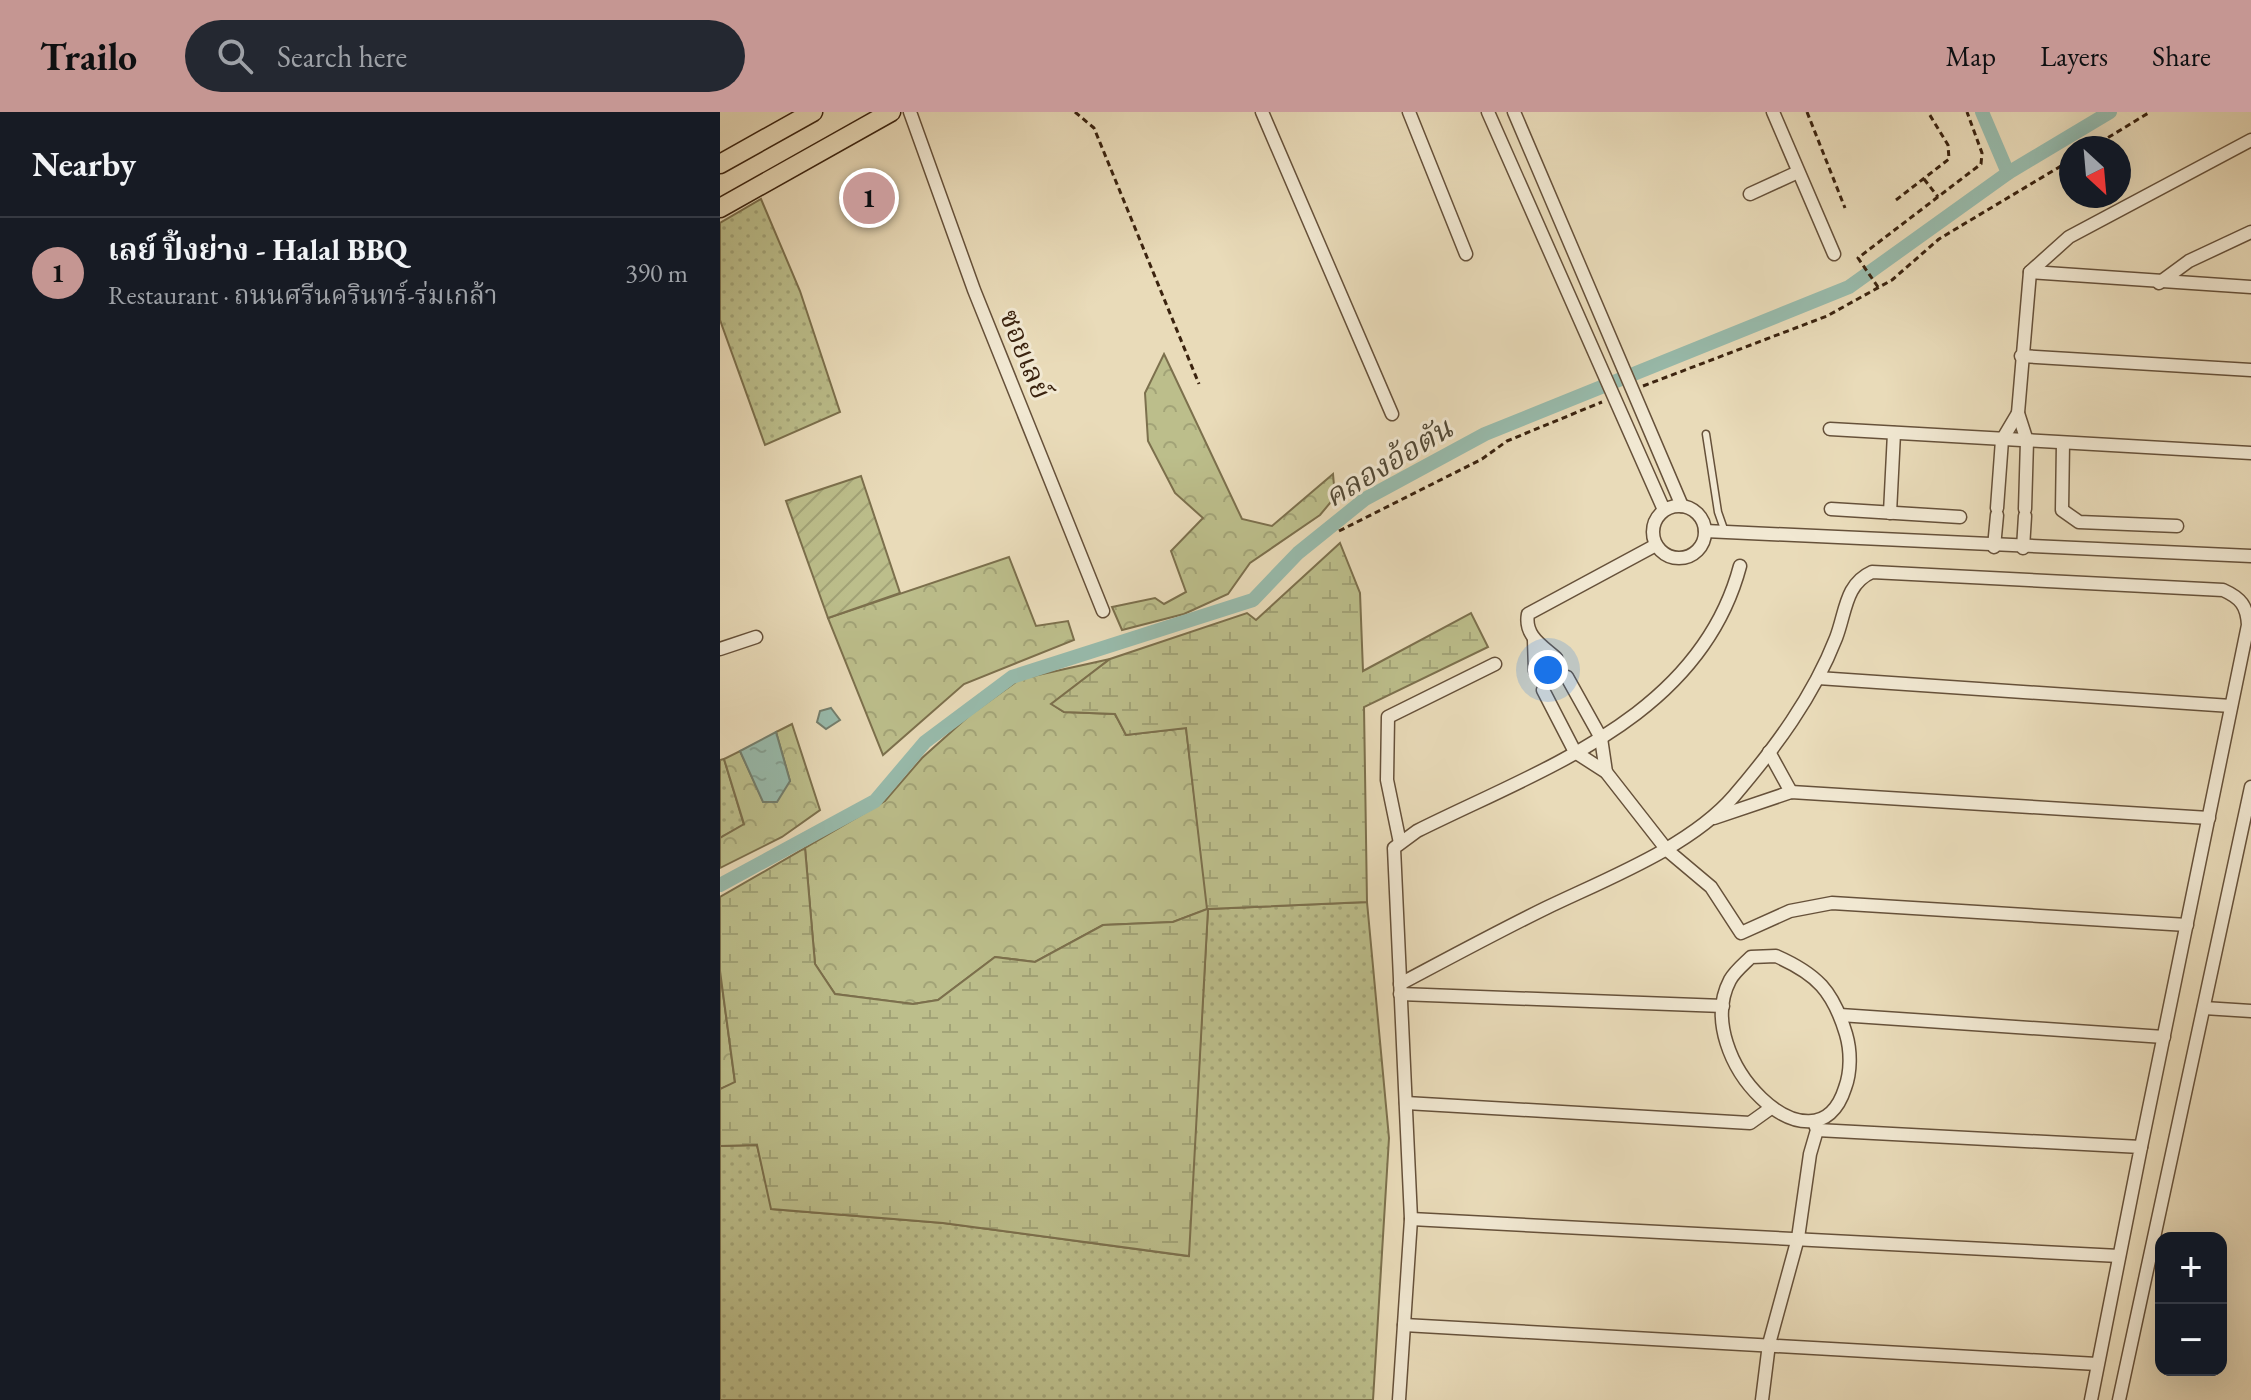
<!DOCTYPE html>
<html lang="en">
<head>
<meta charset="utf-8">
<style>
  :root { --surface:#171b24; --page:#242831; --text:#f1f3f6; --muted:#9ea1a6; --line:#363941; --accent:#c59692 }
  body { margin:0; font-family:"EB Garamond","Noto Serif Thai",serif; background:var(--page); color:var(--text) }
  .controls { position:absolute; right:24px; bottom:24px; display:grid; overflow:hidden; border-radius:16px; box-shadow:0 8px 32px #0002 }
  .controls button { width:72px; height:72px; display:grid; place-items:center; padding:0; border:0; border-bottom:2px solid var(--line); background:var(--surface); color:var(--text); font:40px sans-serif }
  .compass { position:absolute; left:1339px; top:24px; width:72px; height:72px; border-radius:50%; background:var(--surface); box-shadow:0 8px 32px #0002; rotate:154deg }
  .you { position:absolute; left:828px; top:558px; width:28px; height:28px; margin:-20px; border:6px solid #fff; border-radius:50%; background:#1a73e8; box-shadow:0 0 0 12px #1a73e833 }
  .badge { display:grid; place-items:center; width:52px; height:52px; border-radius:50%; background:var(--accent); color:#111; font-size:26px; font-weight:700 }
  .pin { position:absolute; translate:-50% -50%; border:4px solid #fff; box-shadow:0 2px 8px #0006 }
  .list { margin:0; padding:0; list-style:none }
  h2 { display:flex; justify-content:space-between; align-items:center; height:104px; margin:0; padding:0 32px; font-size:34px }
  h2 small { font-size:26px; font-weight:400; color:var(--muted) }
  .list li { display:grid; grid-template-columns:52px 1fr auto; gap:24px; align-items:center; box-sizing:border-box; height:112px; padding:0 32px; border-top:2px solid var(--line) }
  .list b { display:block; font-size:30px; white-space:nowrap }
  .list p { margin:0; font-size:26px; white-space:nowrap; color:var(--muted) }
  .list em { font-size:26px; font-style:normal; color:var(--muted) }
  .icon { flex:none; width:44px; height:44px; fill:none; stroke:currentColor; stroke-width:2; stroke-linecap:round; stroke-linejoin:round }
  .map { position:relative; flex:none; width:1531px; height:1288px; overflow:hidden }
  header { display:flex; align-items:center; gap:48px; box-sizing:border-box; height:112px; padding:0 40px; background:var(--accent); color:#111 }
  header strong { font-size:38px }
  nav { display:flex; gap:44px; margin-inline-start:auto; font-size:28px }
  .search { width:560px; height:72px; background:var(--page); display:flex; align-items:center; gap:20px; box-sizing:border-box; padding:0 28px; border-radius:44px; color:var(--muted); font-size:30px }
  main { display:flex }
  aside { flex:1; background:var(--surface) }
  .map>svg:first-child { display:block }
</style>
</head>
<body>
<header>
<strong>Trailo</strong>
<div class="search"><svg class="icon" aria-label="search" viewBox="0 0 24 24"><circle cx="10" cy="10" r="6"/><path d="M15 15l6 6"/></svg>Search here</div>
<nav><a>Map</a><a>Layers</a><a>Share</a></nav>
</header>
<main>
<aside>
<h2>Nearby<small></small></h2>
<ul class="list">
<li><span class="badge">1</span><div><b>เลย์ ปิ้งย่าง - Halal BBQ</b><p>Restaurant · ถนนศรีนครินทร์-ร่มเกล้า</p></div><em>390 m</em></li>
</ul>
</aside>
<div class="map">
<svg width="1531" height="1288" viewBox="0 0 1531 1288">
  <defs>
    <pattern id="grass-dots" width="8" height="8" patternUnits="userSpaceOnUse" patternTransform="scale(2)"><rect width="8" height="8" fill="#bcbe8b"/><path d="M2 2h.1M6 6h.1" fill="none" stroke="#a2a377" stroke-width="1.8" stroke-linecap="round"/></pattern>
    <pattern id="forest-crowns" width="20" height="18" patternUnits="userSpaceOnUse" patternTransform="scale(2)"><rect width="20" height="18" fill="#bcbe8b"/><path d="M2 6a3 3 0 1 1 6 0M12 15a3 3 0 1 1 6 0" fill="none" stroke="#a2a377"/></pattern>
    <pattern id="wetland-marsh" width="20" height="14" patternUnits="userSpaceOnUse" patternTransform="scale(2)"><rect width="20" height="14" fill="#bcbe8b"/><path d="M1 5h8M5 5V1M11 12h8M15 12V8" fill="none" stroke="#a2a377"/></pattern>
    <pattern id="garden-furrows" width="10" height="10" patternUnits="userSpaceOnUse" patternTransform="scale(2)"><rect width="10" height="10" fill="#bcbe8b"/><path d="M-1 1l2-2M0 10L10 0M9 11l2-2" fill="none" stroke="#a2a377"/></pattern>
    <pattern id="water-ripples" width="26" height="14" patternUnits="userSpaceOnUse" patternTransform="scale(2)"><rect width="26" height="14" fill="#98bbac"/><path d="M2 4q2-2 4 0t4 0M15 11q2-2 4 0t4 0" fill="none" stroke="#84a093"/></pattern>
  </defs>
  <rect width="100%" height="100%" fill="#e9dbb9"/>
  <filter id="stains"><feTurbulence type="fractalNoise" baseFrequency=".0025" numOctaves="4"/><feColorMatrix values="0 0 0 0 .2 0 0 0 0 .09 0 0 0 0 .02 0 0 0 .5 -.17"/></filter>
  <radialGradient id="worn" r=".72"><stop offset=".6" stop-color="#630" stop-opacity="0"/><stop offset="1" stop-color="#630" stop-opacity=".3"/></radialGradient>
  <!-- grass -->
  <g fill="url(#grass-dots)" stroke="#7c704d" stroke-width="2">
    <path d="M41,87L80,179L120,300L45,333L0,208V111Z"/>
    <path d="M4,647L24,713L0,726V648Z"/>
    <path d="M647,790L669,1026L653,1288H0V1034L37,1033L52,1097L223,1111L468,1144L488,797Z"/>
  </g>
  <!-- forest -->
  <g fill="url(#forest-crowns)" stroke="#7c704d" stroke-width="2">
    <path d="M444,242L522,407L552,414L613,362L615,385L600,403L530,451L508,482L464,502L402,518L392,495L435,486L444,492L466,480L451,439L483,406L455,381L428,329L425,281Z"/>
    <path d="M289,445L316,514L348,509L354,528L244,572L163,643L108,506Z"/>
    <path d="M390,547L332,592L344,600L395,602L406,623L466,616L488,797L453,810L383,813L315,850L275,845L218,888L193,892L115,882L95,852L85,736L165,689L202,646L250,603L300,567Z"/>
    <path d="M72,612L100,698L62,725L0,756V726L24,712L4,647L20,639L43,689L70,669L56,620Z"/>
    <path d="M0,859L15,971L0,977Z"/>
  </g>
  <!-- wetland -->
  <path fill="url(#wetland-marsh)" stroke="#7c704d" stroke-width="2" d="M620,431L640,481L643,559L751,501L768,535L644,595L647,790L488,797L469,1144L223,1111L51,1097L37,1033L0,1034V977L15,970L0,859V785L85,736L95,852L115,882L193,892L218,888L275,845L315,850L383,813L453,810L487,797L466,616L406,623L395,602L344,600L331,592L390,547L527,501L536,508Z"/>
  <!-- garden -->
  <path fill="url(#garden-furrows)" stroke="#7c704d" stroke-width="2" d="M141,364L180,481L108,506L66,389Z"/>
  <!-- water -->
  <g fill="url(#water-ripples)" stroke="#737e6d" stroke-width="2">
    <path d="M111,596L120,608L106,617L97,610L100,599Z"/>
    <path d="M56,620L70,669L57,690H43L20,639Z"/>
  </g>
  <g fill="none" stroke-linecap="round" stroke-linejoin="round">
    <!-- canal -->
    <g stroke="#98bbac" stroke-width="14">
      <path d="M1262,0L1288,61"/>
      <path d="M0,773L155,689L205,630L292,565L533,488L578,441L645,387L765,322L1129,175L1288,61L1390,0"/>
    </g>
    <!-- minor-tunnel -->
    <path stroke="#c6b697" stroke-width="12" stroke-dasharray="12 6" stroke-linecap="butt" d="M836,546L847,565"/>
    <!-- service casing -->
    <g stroke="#66513a" stroke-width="9">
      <path id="service" d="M986,322L998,400L1005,420"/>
    </g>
    <!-- minor casing -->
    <g stroke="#66513a" stroke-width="15">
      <g id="minor">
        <path d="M190,0L254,178L383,499"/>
        <path d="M542,0L672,302"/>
        <path d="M689,0L746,142"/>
        <path d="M768,0L944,398"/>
        <path d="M794,0L962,394"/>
        <path d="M1053,0L1114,142"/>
        <path d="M1030,82L1078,60"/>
        <path d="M1310,160L1531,175"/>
        <path d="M1439,171L1469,149L1531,120"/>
        <path d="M1301,244L1531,258"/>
        <path d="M1110,317L1531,341"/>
        <path d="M1343,331L1342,398L1359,410L1457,414"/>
        <circle cx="959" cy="420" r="26"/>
        <path d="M1277,396L1282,328L1298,301"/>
        <path d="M1111,397L1240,405"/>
        <path d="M1305,397L1307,329L1298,301L1310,160L1349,125L1531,28"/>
        <path d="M1170,401L1174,321"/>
        <path d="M985,419L1531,444"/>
        <path d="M1274,435L1277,403"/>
        <path d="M1303,436L1305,404"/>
        <path d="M814,528L815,559"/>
        <path d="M0,537L36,525"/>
        <path d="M836,546C821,533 804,523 808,502L936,433"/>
        <path d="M847,565L881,626L886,660"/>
        <path d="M1098,566L1511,594"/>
        <path d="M823,578L855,640L886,660L947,738L991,775L1021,821L1070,799L1112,791L1467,813"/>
        <path d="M1049,640L1071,680"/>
        <path d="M994,706L1071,680L1489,706"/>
        <path d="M680,731L667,668L668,605L775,552"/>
        <path d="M1056,844C1097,862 1113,879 1126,922C1131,939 1131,960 1125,976C1096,1069 969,946 1010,868C1015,859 1024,852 1031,845Z"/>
        <path d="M680,872C729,846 777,820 826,796C886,767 970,735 1014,684C1055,636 1093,585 1116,526C1126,500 1125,472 1152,460L1503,478C1521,486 1527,494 1528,513L1421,1035"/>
        <path d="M680,882L1003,894"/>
        <path d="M1484,896L1531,899"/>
        <path d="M1120,903L1444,925"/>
        <path d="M686,991L1030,1011L1051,996"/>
        <path d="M1097,1018L1421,1035L1371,1288"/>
        <path d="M691,1107L1399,1144"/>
        <path d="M684,1213L1377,1252"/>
        <path d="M679,1288L691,1107L674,736L697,719C823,656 980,605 1020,454"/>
        <path d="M1042,1288L1049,1232L1078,1126L1090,1042L1097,1018L1094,1010"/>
        <path d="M1399,1288L1531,675"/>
      </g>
    </g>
    <!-- primary casing -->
    <g stroke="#3b230f" stroke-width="21">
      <g id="primary">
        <path d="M0,52L93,0"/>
        <path d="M0,96L171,0"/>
      </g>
    </g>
    <!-- path -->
    <g stroke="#3b230f" stroke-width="3" stroke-dasharray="6 4" stroke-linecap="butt">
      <path d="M355,0L374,16L479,272"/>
      <path d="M1087,0L1125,96"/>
      <path d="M1371,36L1430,0"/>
      <path d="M1204,67L1218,85"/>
      <path d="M1176,88L1229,47L1228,33L1208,0"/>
      <path d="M1158,175L1138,146L1261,52L1262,41L1247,0"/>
      <path d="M923,274L1107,204L1172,168L1219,127L1351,48"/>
      <path d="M619,419L762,347L787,329L882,290"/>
    </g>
    <!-- service -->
    <use href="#service" stroke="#f1e8d2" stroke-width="6"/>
    <!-- minor -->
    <use href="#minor" stroke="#f1e8d2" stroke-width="12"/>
    <!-- primary -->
    <use href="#primary" stroke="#e9dbb9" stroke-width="18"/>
  </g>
  <g text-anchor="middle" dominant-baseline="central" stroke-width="6" stroke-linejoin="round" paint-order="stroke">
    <!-- street labels -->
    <g font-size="28" fill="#3b230f" stroke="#f1e8d2">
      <text transform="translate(306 242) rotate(68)">ซอยเลย์</text>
    </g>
    <!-- water labels -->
    <g font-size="30" font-style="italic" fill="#524936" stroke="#f1e8d2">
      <text transform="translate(668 350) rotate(-31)">คลองอ้อตัน</text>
    </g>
  </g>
  <rect width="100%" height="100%" filter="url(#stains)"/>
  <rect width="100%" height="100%" fill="url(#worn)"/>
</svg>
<div class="controls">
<button>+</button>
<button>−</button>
</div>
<svg class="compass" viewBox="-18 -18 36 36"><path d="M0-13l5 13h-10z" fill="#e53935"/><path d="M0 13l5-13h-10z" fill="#9ea1a6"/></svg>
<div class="you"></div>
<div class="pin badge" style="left:149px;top:86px">1</div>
</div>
</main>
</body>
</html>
